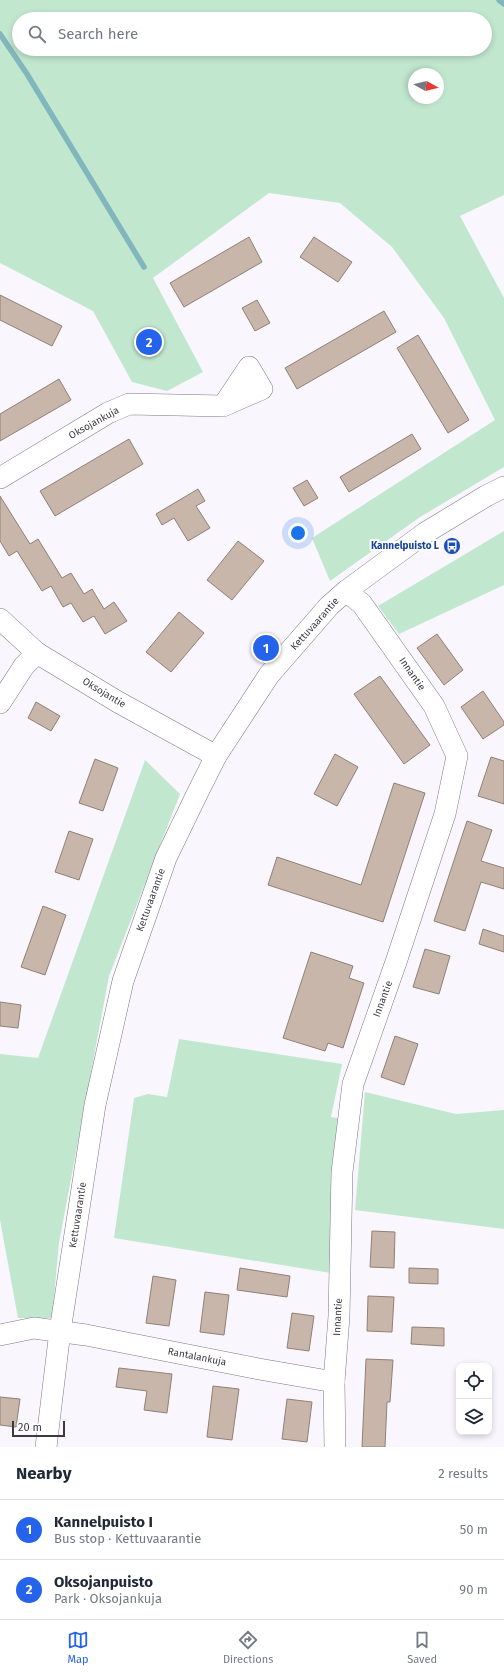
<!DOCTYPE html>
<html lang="en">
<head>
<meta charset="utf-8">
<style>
  :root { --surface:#fff; --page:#f6f6f7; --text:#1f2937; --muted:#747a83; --line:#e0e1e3; --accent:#2563eb }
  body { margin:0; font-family:"Fira Sans",sans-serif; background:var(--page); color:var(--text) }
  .controls { position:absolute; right:12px; bottom:12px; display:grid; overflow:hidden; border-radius:8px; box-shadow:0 2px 6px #0003 }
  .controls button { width:36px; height:36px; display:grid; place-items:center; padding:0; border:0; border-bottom:1px solid var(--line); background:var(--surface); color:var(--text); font:20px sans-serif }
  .compass { position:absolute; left:408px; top:68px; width:36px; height:36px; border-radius:50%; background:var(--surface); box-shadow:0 2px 6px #0003; rotate:98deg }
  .scale { position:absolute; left:12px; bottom:10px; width:53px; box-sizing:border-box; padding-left:4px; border:2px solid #3c3941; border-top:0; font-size:11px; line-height:14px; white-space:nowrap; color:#3c3941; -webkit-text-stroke:3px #fff; paint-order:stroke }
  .you { position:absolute; left:298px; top:533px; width:14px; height:14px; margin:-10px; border:3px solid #fff; border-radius:50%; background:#1a73e8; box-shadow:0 0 0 6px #1a73e833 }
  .badge { display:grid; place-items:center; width:26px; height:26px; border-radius:50%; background:var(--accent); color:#fff; font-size:13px; font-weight:700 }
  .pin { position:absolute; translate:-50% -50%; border:2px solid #fff; box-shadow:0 1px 4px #0006 }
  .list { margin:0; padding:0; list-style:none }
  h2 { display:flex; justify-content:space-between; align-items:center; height:52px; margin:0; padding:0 16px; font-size:17px }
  h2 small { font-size:13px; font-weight:400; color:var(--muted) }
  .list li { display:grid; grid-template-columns:26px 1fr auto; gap:12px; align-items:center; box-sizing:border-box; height:60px; padding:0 16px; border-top:1px solid var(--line) }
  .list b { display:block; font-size:15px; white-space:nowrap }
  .list p { margin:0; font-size:13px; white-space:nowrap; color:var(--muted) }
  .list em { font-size:13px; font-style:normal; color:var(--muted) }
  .icon { flex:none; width:22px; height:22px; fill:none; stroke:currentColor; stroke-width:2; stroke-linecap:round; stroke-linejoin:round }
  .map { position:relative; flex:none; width:504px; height:1447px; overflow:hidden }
  .search { position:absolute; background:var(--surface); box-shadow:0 2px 6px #0003; left:12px; right:12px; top:12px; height:44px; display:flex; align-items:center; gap:10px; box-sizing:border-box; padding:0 14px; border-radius:22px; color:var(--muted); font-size:15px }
  .sheet { height:172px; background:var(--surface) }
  nav { display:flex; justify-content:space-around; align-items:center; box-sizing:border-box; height:56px; border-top:1px solid var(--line); background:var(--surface); font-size:11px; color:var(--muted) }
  nav a { display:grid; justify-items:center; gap:2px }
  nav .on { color:var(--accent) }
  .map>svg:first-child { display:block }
</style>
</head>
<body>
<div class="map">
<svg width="504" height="1447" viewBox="0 0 504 1447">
  <rect width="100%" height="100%" fill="#f9f6fe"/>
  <!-- green -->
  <g fill="#c2e7cf" fill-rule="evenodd">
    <path d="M0,0H504V195L460,216L504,298V467L420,517L330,581L312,538L495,420L444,318L392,247L340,203L269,193L153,278L203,372L167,391L132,382L93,311L0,263ZM19,19H485V49H19ZM414,74H438V98H414Z"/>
    <path d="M504,531V585L399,634L378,606Z"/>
    <path d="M145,760L180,794L109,976L59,1243L52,1318H18L0,1220V1054L38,1058Z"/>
    <path d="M179,1039L342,1064L331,1117L343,1119L331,1273L114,1238L134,1098L148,1094L167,1097Z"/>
    <path d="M365,1092L456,1114L504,1110V1229L355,1210Z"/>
  </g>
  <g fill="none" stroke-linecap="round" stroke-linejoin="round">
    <!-- stream -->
    <g stroke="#81b6bc" stroke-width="5.5">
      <path d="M499,0L504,4"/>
      <path d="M0,34L27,74L144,267"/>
    </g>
  </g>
  <!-- building -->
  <g fill="#c8b6aa" stroke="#918074">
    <path d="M249,237L262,262L184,307L170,283Z"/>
    <path d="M314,237L352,262L338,282L300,257Z"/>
    <path d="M0,295L62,326L52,346L0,320Z"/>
    <path d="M257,300L270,323L255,331L242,308Z"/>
    <path d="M384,311L396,332L297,389L285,368Z"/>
    <path d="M418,335L469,420L448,433L397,348Z"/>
    <path d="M59,379L71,400L0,441V414Z"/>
    <path d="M412,434L421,449L349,492L340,477Z"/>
    <path d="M129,439L143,464L55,516L40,491Z"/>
    <path d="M307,480L318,498L304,506L293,488Z"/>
    <path d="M198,489L205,501L196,506L210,528L188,541L174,518L162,525L156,514Z"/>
    <path d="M0,496L30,544L38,539L62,578L71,573L84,594L92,589L104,609L114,602L127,621L105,634L94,616L83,622L71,603L63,607L51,586L42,591L17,551L9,556L0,541Z"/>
    <path d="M238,541L264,561L232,600L207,580Z"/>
    <path d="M179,612L204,633L171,672L146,652Z"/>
    <path d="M437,634L463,670L444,685L417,648Z"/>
    <path d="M380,676L430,745L404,764L354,694Z"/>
    <path d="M483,691L504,722V725L483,739L461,707Z"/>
    <path d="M36,702L60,716L51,731L28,718Z"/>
    <path d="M335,754L358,767L337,806L314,794Z"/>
    <path d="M491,757L504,761V804L478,796Z"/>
    <path d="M95,759L118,768L103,811L79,803Z"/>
    <path d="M394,783L425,793L383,922L268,885L277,857L361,885Z"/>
    <path d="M467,821L492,830L481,861L504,868V889L481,882L465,931L434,921Z"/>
    <path d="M69,831L93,839L79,880L55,872Z"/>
    <path d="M43,906L66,915L45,975L21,967Z"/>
    <path d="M483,929L504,936V952L479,944Z"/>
    <path d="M425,949L450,956L439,994L413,987Z"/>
    <path d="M311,952L353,966L349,978L364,983L343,1048L328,1043L325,1051L283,1038Z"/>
    <path d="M0,1002L21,1005L18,1028L0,1026Z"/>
    <path d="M395,1036L418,1044L404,1085L381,1077Z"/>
    <path d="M372,1231L395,1232L394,1268L370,1267Z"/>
    <path d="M240,1268L290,1276L287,1297L237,1290Z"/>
    <path d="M409,1268L438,1269V1284L409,1283Z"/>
    <path d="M153,1276L176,1280L169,1326L146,1323Z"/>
    <path d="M205,1292L229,1295L224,1335L200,1332Z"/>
    <path d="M368,1296L394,1297L392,1332L367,1331Z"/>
    <path d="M292,1313L314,1316L309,1351L287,1348Z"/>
    <path d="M412,1327L444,1328V1346L411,1344Z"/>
    <path d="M366,1359L393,1360L390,1402H387L385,1447H362Z"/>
    <path d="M119,1368L172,1374L167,1413L144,1410L147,1391L116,1387Z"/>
    <path d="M213,1386L239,1389L232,1440L207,1437Z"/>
    <path d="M0,1397L20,1399L16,1427L0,1425Z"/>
    <path d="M287,1399L312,1402L307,1442L282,1439Z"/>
  </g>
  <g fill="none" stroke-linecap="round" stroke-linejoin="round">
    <!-- minor casing -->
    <g stroke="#7e7789" stroke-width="22">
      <g id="minor">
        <path d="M0,478L108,413L129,404L223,406L262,389L249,367L223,406"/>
        <path d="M0,619L37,653L118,702L216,756"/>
        <path d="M0,703L24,666L37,653"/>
        <path d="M0,1335L34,1328L86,1335L259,1369L334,1382"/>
        <path d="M46,1447L60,1331L95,1105L123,981L166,858L198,792L216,756L269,675L329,606L346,591L425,533L486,496L504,487"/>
        <path d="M335,1447L334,1382L339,1316L342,1172L353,1084L396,962L445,814L457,756L434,706L362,604L346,591"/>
      </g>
    </g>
    <!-- minor -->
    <use href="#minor" stroke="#fff" stroke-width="21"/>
  </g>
  <!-- icons -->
  <defs>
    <g id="bus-disc" transform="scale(0.9)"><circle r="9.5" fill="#1a4fb4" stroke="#fff"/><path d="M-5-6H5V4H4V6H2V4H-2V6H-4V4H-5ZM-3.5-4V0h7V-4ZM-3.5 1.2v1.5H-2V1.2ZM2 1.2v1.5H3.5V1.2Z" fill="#fff"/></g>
  </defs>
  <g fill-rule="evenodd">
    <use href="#bus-disc" x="452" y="546"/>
  </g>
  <g text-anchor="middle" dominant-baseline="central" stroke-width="4" stroke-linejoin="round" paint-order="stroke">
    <!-- street labels -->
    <g font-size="10" fill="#3c3941" stroke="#fff">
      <text transform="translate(94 423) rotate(-29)">Oksojankuja</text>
      <text transform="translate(315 624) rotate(-48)">Kettuvaarantie</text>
      <text transform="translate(412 674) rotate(55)">Innantie</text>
      <text transform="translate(104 693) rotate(31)">Oksojantie</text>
      <text transform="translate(151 900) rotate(-70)">Kettuvaarantie</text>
      <text transform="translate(383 999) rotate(-70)">Innantie</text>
      <text transform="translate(78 1215) rotate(-81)">Kettuvaarantie</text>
      <text transform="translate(338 1317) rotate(-87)">Innantie</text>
      <text transform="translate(197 1357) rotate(11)">Rantalankuja</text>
    </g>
    <!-- transit labels -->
    <g font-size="10" font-weight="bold" fill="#164399" stroke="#fff" text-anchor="end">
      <text x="439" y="546">Kannelpuisto L</text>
    </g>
  </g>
</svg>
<div class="controls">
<button><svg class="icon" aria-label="locate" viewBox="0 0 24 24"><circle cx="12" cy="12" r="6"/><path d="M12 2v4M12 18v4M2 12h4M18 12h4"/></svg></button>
<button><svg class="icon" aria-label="layers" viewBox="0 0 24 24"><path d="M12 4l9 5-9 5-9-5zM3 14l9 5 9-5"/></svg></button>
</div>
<svg class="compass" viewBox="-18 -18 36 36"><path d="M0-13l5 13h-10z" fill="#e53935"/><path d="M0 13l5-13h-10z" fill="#747a83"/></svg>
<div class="scale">20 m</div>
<div class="you"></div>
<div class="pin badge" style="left:266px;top:648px">1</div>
<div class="pin badge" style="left:149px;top:342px">2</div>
<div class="search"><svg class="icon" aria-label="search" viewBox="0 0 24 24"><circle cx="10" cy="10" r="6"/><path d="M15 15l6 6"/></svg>Search here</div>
</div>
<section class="sheet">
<h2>Nearby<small>2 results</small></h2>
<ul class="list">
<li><span class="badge">1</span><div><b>Kannelpuisto I</b><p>Bus stop · Kettuvaarantie</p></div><em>50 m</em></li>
<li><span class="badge">2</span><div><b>Oksojanpuisto</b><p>Park · Oksojankuja</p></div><em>90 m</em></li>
</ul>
</section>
<nav>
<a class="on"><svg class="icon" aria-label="map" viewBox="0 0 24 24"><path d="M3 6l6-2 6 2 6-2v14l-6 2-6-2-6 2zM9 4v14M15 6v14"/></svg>Map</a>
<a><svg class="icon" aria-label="directions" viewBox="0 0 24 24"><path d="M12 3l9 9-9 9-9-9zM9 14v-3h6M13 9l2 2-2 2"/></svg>Directions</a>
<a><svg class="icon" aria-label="saved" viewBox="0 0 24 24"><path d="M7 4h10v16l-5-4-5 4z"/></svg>Saved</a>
</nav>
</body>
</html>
